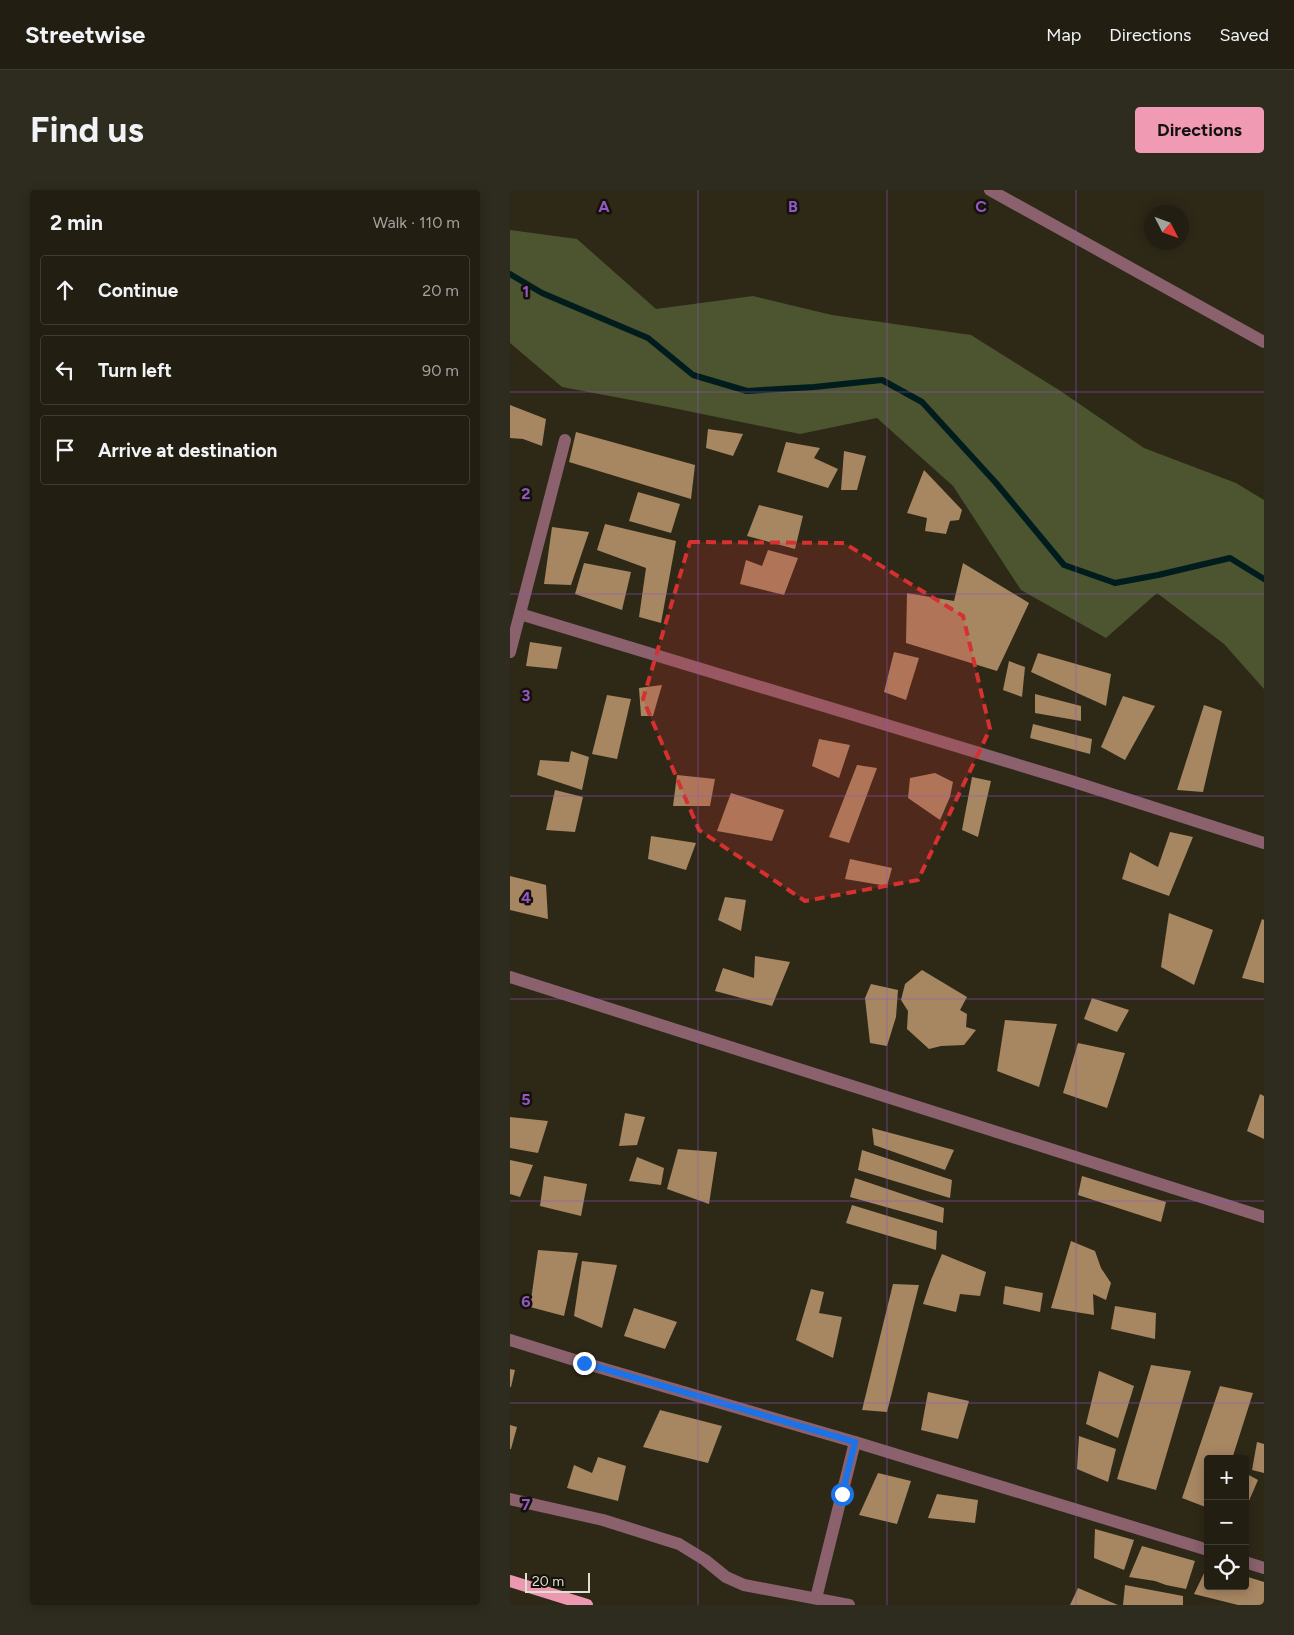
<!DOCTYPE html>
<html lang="en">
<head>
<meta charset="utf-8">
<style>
  :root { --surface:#221e11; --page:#2e2b1f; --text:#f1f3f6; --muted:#a2a29f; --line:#3f3c31; --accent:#f09ab4 }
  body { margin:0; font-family:Figtree,sans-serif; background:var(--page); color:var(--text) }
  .controls { position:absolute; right:15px; bottom:15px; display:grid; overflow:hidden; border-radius:5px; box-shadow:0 2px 12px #0003 }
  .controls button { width:45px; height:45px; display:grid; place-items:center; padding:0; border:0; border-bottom:1px solid var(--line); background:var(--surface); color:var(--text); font:25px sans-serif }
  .compass { position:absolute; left:634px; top:15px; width:45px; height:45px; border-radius:50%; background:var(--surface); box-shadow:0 2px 12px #0003; rotate:132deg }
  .scale { position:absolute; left:15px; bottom:12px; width:65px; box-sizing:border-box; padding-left:5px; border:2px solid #e0ddd2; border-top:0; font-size:14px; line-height:18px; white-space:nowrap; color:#e0ddd2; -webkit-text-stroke:4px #14110a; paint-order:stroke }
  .stop { position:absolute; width:15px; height:15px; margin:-11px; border:4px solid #1a73e8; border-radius:50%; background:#fff }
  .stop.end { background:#1a73e8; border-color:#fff; box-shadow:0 1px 5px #0008 }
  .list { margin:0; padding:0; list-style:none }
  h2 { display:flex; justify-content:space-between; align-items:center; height:65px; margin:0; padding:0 20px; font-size:21px }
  h2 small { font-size:16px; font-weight:400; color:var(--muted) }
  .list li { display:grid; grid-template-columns:32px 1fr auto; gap:15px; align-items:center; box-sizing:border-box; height:70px; margin:0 10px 10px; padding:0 10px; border:1px solid var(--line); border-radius:5px }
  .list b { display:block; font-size:19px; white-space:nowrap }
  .list em { font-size:16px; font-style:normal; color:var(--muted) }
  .icon { flex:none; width:28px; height:28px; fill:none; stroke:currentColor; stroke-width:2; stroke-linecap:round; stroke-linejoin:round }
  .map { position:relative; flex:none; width:754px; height:1415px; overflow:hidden; border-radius:5px }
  header { display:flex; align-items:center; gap:30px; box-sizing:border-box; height:70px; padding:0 25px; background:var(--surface); border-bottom:1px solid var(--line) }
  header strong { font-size:24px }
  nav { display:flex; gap:28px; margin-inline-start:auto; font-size:18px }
  .intro { display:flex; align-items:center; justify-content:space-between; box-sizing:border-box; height:120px; padding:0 30px }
  h1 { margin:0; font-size:35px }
  .button { padding:12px 22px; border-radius:5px; background:var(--accent); color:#111; font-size:18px; font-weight:700 }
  main { display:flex; gap:30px; padding:0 30px }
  aside { flex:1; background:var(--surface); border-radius:5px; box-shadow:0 2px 12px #0003 }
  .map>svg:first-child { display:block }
</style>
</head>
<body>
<header>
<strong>Streetwise</strong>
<nav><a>Map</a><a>Directions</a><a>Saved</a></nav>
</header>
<div class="intro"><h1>Find us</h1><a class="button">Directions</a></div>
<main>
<aside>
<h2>2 min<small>Walk · 110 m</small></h2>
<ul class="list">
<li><svg class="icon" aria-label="ahead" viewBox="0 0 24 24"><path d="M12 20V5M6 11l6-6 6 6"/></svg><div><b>Continue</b></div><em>20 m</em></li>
<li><svg class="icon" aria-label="left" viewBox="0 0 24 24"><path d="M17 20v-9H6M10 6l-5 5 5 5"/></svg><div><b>Turn left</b></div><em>90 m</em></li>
<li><svg class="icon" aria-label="arrive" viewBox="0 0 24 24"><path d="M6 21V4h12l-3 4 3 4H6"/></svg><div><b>Arrive at destination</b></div></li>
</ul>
</aside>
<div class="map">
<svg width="754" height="1415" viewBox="0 0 754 1415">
  <rect width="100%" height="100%" fill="#2e2817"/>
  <!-- green -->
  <path fill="#4c5430" d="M0,40L67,49L146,119L243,106L322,125L461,145L549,200L634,258L726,293L754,310V499L714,454L647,403L596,448L511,400L443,296L367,228L290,244L158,217L52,197L0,153Z"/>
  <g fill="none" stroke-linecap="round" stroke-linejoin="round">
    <!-- stream -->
    <path stroke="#001c1d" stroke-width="6" d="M0,84L32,103L138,148L183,185L237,201L304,197L372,190L412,212L486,293L554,375L605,393L648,385L720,368L754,389"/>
  </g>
  <!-- building -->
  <g fill="#a78662">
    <path d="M0,215L36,229L32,256L13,249L0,248Z"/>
    <path d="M198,239L233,244L223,266L196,258Z"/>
    <path d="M66,242L185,275L181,309L59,272Z"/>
    <path d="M276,252L310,258L304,268L328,279L318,298L267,282Z"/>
    <path d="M334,261L356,266L347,300H331Z"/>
    <path d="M414,280L452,320L449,330L440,331L436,344L415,341L417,328L397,323Z"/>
    <path d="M128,302L170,314L161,343L119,331Z"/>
    <path d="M249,315L293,326L285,359L237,346Z"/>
    <path d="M95,334L166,351L151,433L129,427L136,378L87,360Z"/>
    <path d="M42,337L79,342L61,395L34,394Z"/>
    <path d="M258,360L288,368L274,405L230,394L236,370L252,376Z"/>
    <path d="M74,373L121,382L112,420L65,404Z"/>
    <path d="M453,373L519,413L487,481L396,453L397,403L444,411Z"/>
    <path d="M20,452L52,457L47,479L16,476Z"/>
    <path d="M384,462L409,468L396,510L374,502Z"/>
    <path d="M528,463L601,484L596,516L521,482Z"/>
    <path d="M499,471L515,477L512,507L493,500Z"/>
    <path d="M152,495L143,526H131L129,498Z"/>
    <path d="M525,504L571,516V531L525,523Z"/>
    <path d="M97,505L121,509L107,569L82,564Z"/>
    <path d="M613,506L645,516L615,570L591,557Z"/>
    <path d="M694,515L712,521L693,602L667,600Z"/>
    <path d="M523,534L582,549L580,564L520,548Z"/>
    <path d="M309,549L340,555L329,588L302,576Z"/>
    <path d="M61,561L79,567L72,600L27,585L30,570L59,572Z"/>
    <path d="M347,575L367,578L339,653L319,647Z"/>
    <path d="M425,583L443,592L440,607L430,630L398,608L400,588Z"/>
    <path d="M167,585L205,589L200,616H163Z"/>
    <path d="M462,587L481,591L468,647L452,640Z"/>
    <path d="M45,600L73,607L65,642L36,640Z"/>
    <path d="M221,603L274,620L262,651L207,641Z"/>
    <path d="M660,642L683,647L659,706L612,689L620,662L648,677Z"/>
    <path d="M141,646L186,653L176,680L138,669Z"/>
    <path d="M340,669L382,678L377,696L335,689Z"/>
    <path d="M0,686L36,695L38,729L0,720Z"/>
    <path d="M215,707L236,710L231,741L208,730Z"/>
    <path d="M659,723L703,740L684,795L651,777Z"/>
    <path d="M752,729L754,730V793L732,788Z"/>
    <path d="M245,766L280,772L262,816L205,801L213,778L244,788Z"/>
    <path d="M412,780L457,807L450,820L457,824L456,837L466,840L454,855L431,856L419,859L397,839L398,821L391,810L395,794Z"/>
    <path d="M361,794L388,800L386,827L377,856L360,853L355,808Z"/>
    <path d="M582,808L619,820L607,842L574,829Z"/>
    <path d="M495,830L547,834L529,897L487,881Z"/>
    <path d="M568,853L615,863L597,918L553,903Z"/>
    <path d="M750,904L754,906V949L737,941Z"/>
    <path d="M115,923L135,927L127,955L109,956Z"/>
    <path d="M0,927L38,931L28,963L0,958Z"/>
    <path d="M362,938L444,960L435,980L364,955Z"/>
    <path d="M168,959L207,962L199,1014L157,999Z"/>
    <path d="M352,960L442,990L440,1008L348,980Z"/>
    <path d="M127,967L154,978L151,995L119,991Z"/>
    <path d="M0,970L23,975L10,1007L0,1004Z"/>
    <path d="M34,986L77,994L71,1026L30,1016Z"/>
    <path d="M572,986L656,1012L651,1032L568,1005Z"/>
    <path d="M345,988L434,1018L433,1033L340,1007Z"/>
    <path d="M342,1015L427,1041L426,1060L336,1033Z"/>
    <path d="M561,1051L585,1061L591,1078L601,1093L596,1110L583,1104L584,1125L541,1118Z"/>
    <path d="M28,1060L68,1063L54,1126L20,1117Z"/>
    <path d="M432,1064L476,1082L470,1106L450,1104L446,1122L413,1114L421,1090Z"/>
    <path d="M72,1071L107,1075L92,1138L64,1126Z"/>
    <path d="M383,1094L409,1095L377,1222L352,1220Z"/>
    <path d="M495,1096L533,1103L530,1122L493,1114Z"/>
    <path d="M301,1099L314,1102L309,1123L332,1127L323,1168L286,1150Z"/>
    <path d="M605,1116L646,1123L645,1149L601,1139Z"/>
    <path d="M124,1118L167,1132L155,1159L114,1146Z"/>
    <path d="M641,1175L681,1181L646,1300L607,1289Z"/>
    <path d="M0,1179L5,1180L1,1197H0Z"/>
    <path d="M589,1181L624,1196L608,1248L576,1234Z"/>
    <path d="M710,1196L743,1203L722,1269H698V1318L672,1308Z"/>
    <path d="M418,1202L459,1211L448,1249L411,1240Z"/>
    <path d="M150,1220L212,1236L198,1273L133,1257Z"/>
    <path d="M0,1235L7,1237L1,1259H0Z"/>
    <path d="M569,1246L606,1259L598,1292L567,1279Z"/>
    <path d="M747,1252L754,1254V1283L742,1280Z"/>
    <path d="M88,1267L116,1276L108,1311L57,1298L64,1275L82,1283Z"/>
    <path d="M368,1283L401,1291L387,1334L349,1325Z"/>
    <path d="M735,1283L748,1290L735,1320Z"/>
    <path d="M427,1304L468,1310L465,1333L418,1328Z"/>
    <path d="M585,1339L624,1350L614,1380L584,1368Z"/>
    <path d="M632,1356L685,1371L676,1399L656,1395L645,1391L619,1387Z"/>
    <path d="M698,1375V1396H735V1386L754,1392V1415H728L684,1404Z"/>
    <path d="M615,1395L673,1406V1415H613Z"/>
    <path d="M568,1398L608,1415H560Z"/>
  </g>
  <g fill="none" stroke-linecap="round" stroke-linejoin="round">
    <!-- minor -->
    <g stroke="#8a616d" stroke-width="12">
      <path d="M480,0L754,152"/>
      <path d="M10,424L558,590L754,653"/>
      <path d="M0,462L55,250"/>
      <path d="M0,787L754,1027"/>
      <path d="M0,1150L74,1173L345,1252L698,1360"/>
      <path d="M0,1309L93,1330L169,1354L195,1370L216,1387L234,1395L339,1415"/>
      <path d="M735,1372L754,1378"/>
      <path d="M306,1408L345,1252"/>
    </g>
    <!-- major -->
    <path stroke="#ec98b1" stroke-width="12" d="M0,1391L77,1415"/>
  </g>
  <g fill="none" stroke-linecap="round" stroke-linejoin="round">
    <!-- route -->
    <path stroke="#1a73e8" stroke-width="6" d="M74,1173L345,1252L332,1304"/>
  </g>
  <!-- marked area -->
  <path fill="#d63130" fill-opacity="0.2" stroke="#d63130" stroke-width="4" stroke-dasharray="10 6" stroke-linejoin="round" d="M180,352L334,353L453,426L480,539L408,690L295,711L189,640L133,509Z"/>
  <!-- grid -->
  <path fill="none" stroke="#9458c4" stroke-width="1" stroke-opacity="0.55" d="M188,0V1415M377,0V1415M566,0V1415M0,202H754M0,404H754M0,606H754M0,809H754M0,1011H754M0,1213H754"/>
  <g font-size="16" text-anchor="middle" font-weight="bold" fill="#9458c4" stroke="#14110a" stroke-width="5" stroke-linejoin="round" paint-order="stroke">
    <text x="94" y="22">A</text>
    <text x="283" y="22">B</text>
    <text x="471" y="22">C</text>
    <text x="16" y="107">1</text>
    <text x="16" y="309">2</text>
    <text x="16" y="511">3</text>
    <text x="16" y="713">4</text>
    <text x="16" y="915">5</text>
    <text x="16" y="1117">6</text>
    <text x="16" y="1320">7</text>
  </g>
</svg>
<div class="controls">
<button>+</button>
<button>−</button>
<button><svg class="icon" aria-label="locate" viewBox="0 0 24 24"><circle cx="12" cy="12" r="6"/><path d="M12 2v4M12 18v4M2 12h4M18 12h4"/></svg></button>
</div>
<svg class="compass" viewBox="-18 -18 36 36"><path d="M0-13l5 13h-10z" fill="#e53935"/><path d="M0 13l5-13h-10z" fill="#a2a29f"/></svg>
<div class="scale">20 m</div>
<div class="stop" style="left:332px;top:1304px"></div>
<div class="stop end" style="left:74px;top:1173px"></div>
</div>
</main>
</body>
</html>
